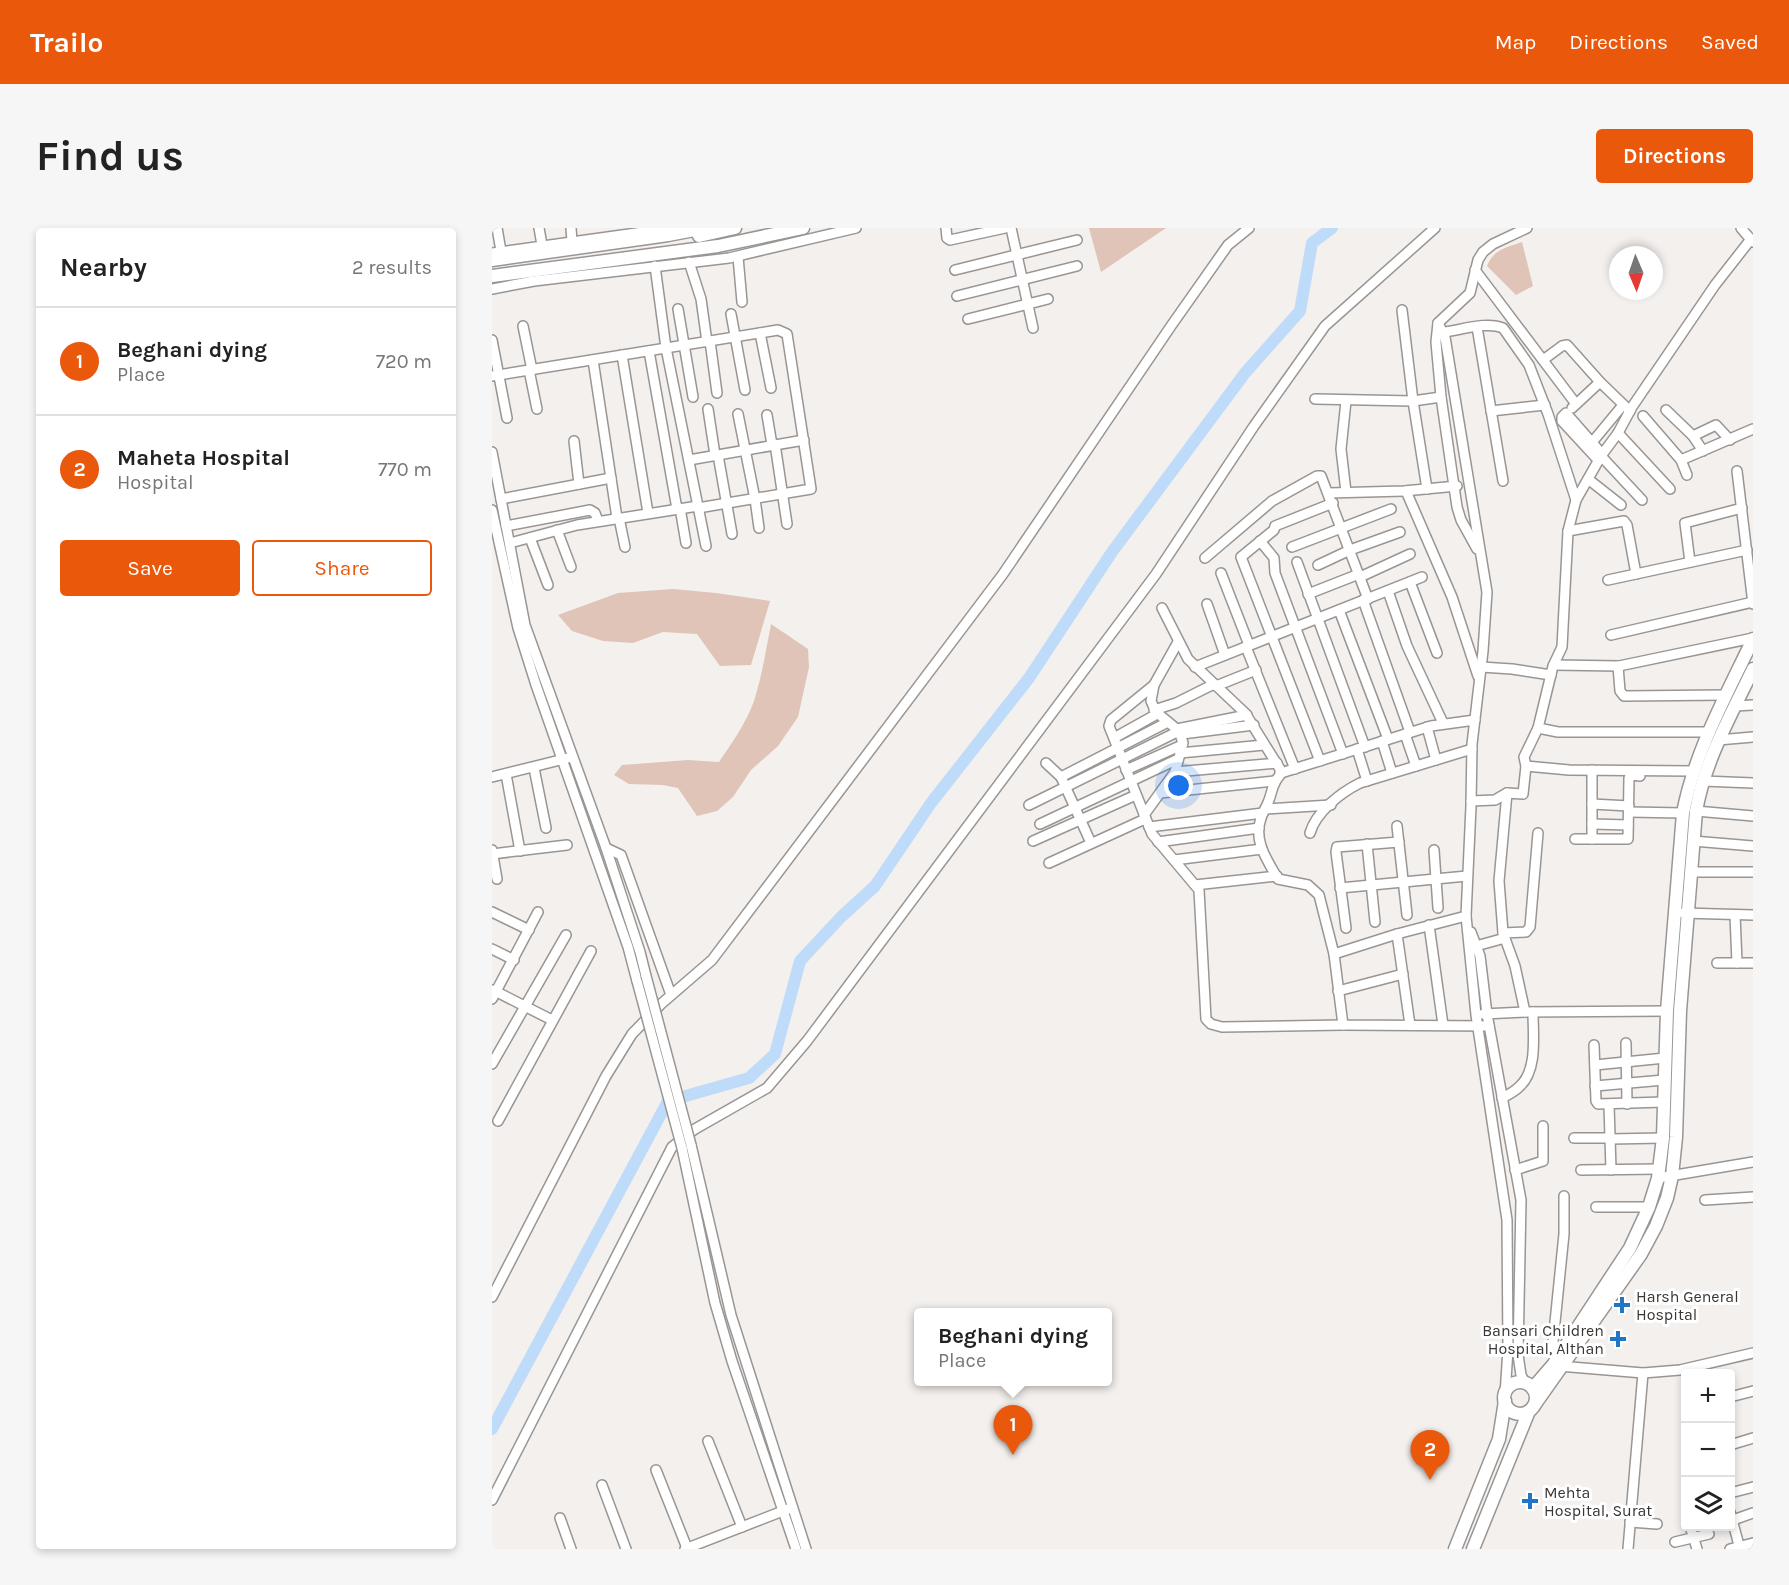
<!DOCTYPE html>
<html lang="en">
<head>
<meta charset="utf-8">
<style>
  :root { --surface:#fff; --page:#f6f6f6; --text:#222; --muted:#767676; --line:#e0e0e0; --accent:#ea580c }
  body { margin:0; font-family:Karla,sans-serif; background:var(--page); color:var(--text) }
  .controls { position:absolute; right:18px; bottom:18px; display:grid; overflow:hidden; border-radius:6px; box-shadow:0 3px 9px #0003 }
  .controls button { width:54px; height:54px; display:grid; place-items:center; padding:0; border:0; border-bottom:2px solid var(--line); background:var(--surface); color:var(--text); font:30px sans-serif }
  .compass { position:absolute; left:1117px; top:18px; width:54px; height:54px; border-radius:50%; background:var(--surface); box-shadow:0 3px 9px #0003; rotate:178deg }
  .you { position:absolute; left:687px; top:558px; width:21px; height:21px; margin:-15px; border:4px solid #fff; border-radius:50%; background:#1a73e8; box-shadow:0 0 0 9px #1a73e833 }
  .badge { display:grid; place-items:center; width:39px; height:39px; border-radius:50%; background:var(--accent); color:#fff; font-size:20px; font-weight:700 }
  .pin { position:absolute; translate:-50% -50px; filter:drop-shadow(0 2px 3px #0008) }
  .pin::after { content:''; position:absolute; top:32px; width:21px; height:18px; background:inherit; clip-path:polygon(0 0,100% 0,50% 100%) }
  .popup { position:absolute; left:422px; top:1080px; width:198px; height:78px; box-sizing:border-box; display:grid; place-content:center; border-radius:6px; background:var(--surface); filter:drop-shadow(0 2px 4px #0005); font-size:20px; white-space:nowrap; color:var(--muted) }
  .popup b { font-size:22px; color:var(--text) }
  .popup::after { content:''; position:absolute; left:50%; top:100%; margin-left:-12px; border:12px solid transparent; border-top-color:var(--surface) }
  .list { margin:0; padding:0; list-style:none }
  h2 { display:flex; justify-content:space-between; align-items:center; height:78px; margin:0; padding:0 24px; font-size:26px }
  h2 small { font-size:20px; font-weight:400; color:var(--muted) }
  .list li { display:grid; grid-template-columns:39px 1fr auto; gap:18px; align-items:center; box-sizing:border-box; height:108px; padding:0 24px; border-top:2px solid var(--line) }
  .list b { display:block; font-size:22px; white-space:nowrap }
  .list p { margin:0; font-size:20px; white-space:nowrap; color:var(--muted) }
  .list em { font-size:20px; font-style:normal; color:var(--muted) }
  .actions { display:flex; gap:12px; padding:18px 24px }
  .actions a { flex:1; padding:14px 0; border:2px solid var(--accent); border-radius:6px; text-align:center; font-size:21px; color:var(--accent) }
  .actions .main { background:var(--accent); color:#fff }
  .icon { flex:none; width:33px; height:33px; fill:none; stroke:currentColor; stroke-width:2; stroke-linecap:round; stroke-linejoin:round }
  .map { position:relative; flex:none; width:1261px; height:1321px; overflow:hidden; border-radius:6px }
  header { display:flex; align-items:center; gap:36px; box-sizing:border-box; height:84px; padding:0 30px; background:var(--accent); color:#fff }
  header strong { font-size:28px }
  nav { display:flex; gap:33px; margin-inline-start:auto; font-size:21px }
  .intro { display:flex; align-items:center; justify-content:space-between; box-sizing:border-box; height:144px; padding:0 36px }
  h1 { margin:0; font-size:42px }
  .button { padding:15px 27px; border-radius:6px; background:var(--accent); color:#fff; font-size:21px; font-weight:700 }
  main { display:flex; gap:36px; padding:0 36px }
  aside { flex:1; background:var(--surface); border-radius:6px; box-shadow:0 3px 9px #0003 }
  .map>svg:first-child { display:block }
</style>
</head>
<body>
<header>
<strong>Trailo</strong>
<nav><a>Map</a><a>Directions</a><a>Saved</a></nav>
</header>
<div class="intro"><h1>Find us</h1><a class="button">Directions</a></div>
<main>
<aside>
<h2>Nearby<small>2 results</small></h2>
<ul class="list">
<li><span class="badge">1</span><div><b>Beghani dying</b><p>Place</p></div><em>720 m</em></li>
<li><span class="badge">2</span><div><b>Maheta Hospital</b><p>Hospital</p></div><em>770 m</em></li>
</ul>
<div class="actions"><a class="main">Save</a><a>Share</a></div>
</aside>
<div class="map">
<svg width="1261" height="1321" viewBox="0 0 1261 1321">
  <rect width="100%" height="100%" fill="#f4f0ee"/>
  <!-- green -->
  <g fill="#dfc4b7">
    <path d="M597,0H674L609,44Z"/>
    <path d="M1030,14L1041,58L1024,67L995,38C1002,21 1014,20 1030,14Z"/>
    <path d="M181,361L224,365L278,373L259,437L228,438L205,406L171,404L141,415L111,413L80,403L66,387L126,365Z"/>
    <path d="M279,396L316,421L317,439L306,489L286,518L259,542L241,569L225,583L205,588L186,560L171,557L137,556L122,547L130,537L196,532L227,534C240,515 254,495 262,473C270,448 274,422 279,396Z"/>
  </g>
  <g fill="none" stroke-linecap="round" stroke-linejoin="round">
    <!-- river -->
    <path stroke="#bfdbfa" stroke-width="12" d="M0,1201L176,873L257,850L283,826L308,733L349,689L383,658L439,575L537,450L620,324L753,145L808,83L820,15L840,0"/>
    <!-- minor casing -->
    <g stroke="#999593" stroke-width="12">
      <g id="minor">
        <path d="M5,0L9,23"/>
        <path d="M47,0L50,17"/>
        <path d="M79,0L80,13"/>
        <path d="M454,0L455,10L458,12L513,0"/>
        <path d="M519,0L541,100"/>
        <path d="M1249,0L1261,14"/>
        <path d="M0,25L180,0"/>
        <path d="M246,29L250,74"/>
        <path d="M197,34L209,71L215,114"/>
        <path d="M163,38L174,120L214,318"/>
        <path d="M463,42L585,12"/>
        <path d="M983,42L1084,176"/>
        <path d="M0,61L42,53L237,30L364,0"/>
        <path d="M465,68L585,38"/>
        <path d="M186,81L201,169"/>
        <path d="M910,82L921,173L935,261"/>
        <path d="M239,86L253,162"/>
        <path d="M476,91L556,71"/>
        <path d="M946,95L953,109L995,364L991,423L980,516L979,578L974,688L984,787L1015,992L1016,1121L1013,1167"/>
        <path d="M31,98L40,142"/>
        <path d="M985,99L1011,253"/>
        <path d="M952,104C969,102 995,93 1011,100L1037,137L1056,186L1084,272"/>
        <path d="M268,105L279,160"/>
        <path d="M0,112L15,190"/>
        <path d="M218,113L225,165"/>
        <path d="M157,123L185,281"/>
        <path d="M130,127L156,285"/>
        <path d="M101,132L125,290"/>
        <path d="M1051,132L1070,118L1075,117L1108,154L1138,183"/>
        <path d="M37,142L45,181"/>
        <path d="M0,148L286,102L295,106L319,261L206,280"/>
        <path d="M823,171L921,173L949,169"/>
        <path d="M854,173L849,221L854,264"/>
        <path d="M1080,180L1108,154"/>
        <path d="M216,181L223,227"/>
        <path d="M1174,182L1201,208L1211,223"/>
        <path d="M999,183L1053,177"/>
        <path d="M246,186L263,271L267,300"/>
        <path d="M275,187L280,217"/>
        <path d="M1151,188L1189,232L1195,247"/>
        <path d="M1126,205L1178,261"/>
        <path d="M1201,208L1224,197L1238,212"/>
        <path d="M82,213L87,256"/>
        <path d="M283,216L295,296"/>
        <path d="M1097,218L1131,177"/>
        <path d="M0,224L33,397L114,620L148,724L154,748"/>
        <path d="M226,227L240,306"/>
        <path d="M1109,228L1150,272"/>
        <path d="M197,232L312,212"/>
        <path d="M1106,232L1070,193V189L1074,185L1110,226"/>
        <path d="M1189,232L1261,201"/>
        <path d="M1245,243L1261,376"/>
        <path d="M1096,251L1129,277"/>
        <path d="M914,263L960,369L986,448"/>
        <path d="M837,265L912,263L965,258"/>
        <path d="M9,271L119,250"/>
        <path d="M188,280L194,315"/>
        <path d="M0,282L26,400L44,457L136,719L145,753"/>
        <path d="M127,290L133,319"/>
        <path d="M14,298L98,282L103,285L106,293"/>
        <path d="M65,302L79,339"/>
        <path d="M1076,303L1132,293L1135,297L1144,346"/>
        <path d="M38,310L56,357"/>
        <path d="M768,313L782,330L783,345L851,526"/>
        <path d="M18,315L85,297L206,278"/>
        <path d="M800,319L899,281"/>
        <path d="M985,321L969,292L965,279L949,169L944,114L946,95L978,65L986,32L991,24L1001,16L1035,0"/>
        <path d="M713,330L780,273L825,248H829L876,371"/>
        <path d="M805,334L873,519"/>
        <path d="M1198,334L1193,295L1250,280"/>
        <path d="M826,337L858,322L908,304"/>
        <path d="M729,345L757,417"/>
        <path d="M868,349L918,326"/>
        <path d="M1116,352L1255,322"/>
        <path d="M918,354L945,425"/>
        <path d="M896,363L915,418L951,495"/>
        <path d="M816,366L867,346"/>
        <path d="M871,372L918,504"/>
        <path d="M715,376L733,427"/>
        <path d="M670,380L696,431L753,485L788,541V547C780,556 781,561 777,572C775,578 771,584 769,590C761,613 775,632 786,651L816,657L827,667L842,726L851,797L997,798"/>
        <path d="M847,382L896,511"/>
        <path d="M1119,407L1261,374"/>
        <path d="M754,419L803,541"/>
        <path d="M1062,437L1127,438L1261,410"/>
        <path d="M1126,438L1128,463L1132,468L1234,467"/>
        <path d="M703,439L930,349"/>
        <path d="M989,439L1020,441L1059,447"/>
        <path d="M662,457L619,492L617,498L660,606L707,662L714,791L719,796L730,799L851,797"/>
        <path d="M724,458L764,442"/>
        <path d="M1243,478L1261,477"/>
        <path d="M662,482L684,475L722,456"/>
        <path d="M935,499L944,532"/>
        <path d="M1046,500L1066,504H1217"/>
        <path d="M685,501L755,487"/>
        <path d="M690,506L762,497"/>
        <path d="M913,506L924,538"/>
        <path d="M622,510L665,486"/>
        <path d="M1226,512L1261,509"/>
        <path d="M890,513L900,545"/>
        <path d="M865,521L875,553"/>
        <path d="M688,525L772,517"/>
        <path d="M828,533L749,329L782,302L783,298L841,275"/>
        <path d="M554,535L569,549L599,615"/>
        <path d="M1034,538L1077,542L1201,543"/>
        <path d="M42,540L54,600"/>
        <path d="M634,542L690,517"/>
        <path d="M683,544L785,535"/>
        <path d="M789,545L939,498L983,492"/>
        <path d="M14,546L28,623"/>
        <path d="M0,549L76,530"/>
        <path d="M569,549L676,494"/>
        <path d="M1211,553L1261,555"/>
        <path d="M668,565L782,553"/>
        <path d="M979,573L1003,572L1015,565"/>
        <path d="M1100,576L1137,578"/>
        <path d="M537,577L687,503"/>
        <path d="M773,581L839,577"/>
        <path d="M1204,583L1261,588"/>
        <path d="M1137,584L1191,585"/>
        <path d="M652,587L683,544L691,515L687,503L664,484L659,473L662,457L686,414"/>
        <path d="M548,596L686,531"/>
        <path d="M1100,596L1136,597"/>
        <path d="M905,598L915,687"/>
        <path d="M657,599L771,585"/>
        <path d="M818,605C824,584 848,565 868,555L980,521"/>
        <path d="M1083,611H1136L1137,550L1139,547L1148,548"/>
        <path d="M1100,611V542"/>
        <path d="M541,613L644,567"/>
        <path d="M1201,613L1261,618"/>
        <path d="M666,614L767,600"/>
        <path d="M875,616L883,694"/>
        <path d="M114,620L129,627L179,767"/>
        <path d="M0,622L5,651"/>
        <path d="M942,622L946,680"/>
        <path d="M0,626L75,617"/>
        <path d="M682,632L770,621"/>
        <path d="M557,635L653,591"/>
        <path d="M1198,644H1261"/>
        <path d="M703,657L785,648"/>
        <path d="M848,660L975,648"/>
        <path d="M0,684L37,702"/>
        <path d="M1191,685L1261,687"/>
        <path d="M1243,687L1245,735"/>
        <path d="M937,697L951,797"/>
        <path d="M854,700L844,624L845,619L907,614"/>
        <path d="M979,704L988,728L995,786L1029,972L1026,1127L1029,1147L1033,1155"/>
        <path d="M1011,705L1034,704L1038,699L1046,605"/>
        <path d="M905,706L918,797"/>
        <path d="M984,718L1013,710"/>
        <path d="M0,721L22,732"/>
        <path d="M842,726L905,706L974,688"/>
        <path d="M1225,735H1261"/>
        <path d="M1,762L60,792"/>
        <path d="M846,763L911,746"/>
        <path d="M0,771L46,684"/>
        <path d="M1033,784L1023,738L1011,705L1007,653L1015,565L1031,566L1034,538L1032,529L1046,500L1061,438L1070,419L1076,303L1084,272L1109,228L1126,205L1140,179L1223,57L1259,11"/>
        <path d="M991,786L1033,784L1175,783"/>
        <path d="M1134,815L1135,876"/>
        <path d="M1102,817L1104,873L1106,876L1172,874"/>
        <path d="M0,836L74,707"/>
        <path d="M1103,837L1173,830"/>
        <path d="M1103,858L1172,852"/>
        <path d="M1010,870C1016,867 1022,864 1027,859C1046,843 1041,807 1041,784"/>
        <path d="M1117,877L1119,942"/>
        <path d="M6,893L99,723"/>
        <path d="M1082,910H1118"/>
        <path d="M1118,911L1171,910"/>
        <path d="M199,917L239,1087L314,1321"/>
        <path d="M190,920L223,1075L240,1133L304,1321"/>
        <path d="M1023,942L1051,933V898"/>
        <path d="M1089,942L1168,941"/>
        <path d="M1166,950L1261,934"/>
        <path d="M1213,972L1261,969"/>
        <path d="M1104,979H1157"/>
        <path d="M0,1069L114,848L140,806L169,776L220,732L511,346L679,98L736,17L757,0"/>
        <path d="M1064,1133L1061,1114L1072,1006V968"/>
        <path d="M1067,1138L1151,1145L1188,1142L1261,1125"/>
        <path d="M1238,1169L1261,1163"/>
        <path d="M216,1213L250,1299"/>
        <path d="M1238,1217L1261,1210"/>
        <path d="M164,1242L195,1320"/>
        <path d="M110,1257L134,1321"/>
        <path d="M1238,1265L1261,1259"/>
        <path d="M0,1272L180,919L203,901L275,860L315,813L664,346L762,198L833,98L943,0"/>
        <path d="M1238,1284L1248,1321"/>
        <path d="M68,1290L79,1321"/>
        <path d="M1241,1292L1261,1285"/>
        <path d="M1138,1294L1165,1296"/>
        <path d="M1198,1298L1205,1321"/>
        <path d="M1183,1314L1217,1306"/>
        <path d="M193,1321L296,1281"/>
        <path d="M1136,1321L1151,1145"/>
        <path d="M1238,1321L1261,1315"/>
      </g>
    </g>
    <!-- major casing -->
    <g stroke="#999593" stroke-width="15">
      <g id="major">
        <path d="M207,8L243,0"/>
        <path d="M0,32L176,7L213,0"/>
        <path d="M0,48L226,18L311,0"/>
        <circle cx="1028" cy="1170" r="16"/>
        <path d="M1041,1160L1061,1137L1138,1020L1157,979L1166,950L1171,910L1175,783L1191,585C1203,523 1234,468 1261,411"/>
        <path d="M1041,1179L1149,1026L1164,998L1175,970L1180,948L1184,909L1188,783L1204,583C1213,532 1239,487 1261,441"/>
        <path d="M963,1321L1007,1211L1013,1173"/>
        <path d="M981,1321L1037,1183"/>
      </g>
    </g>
    <!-- minor -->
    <use href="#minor" stroke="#fff" stroke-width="9"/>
    <!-- major -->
    <use href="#major" stroke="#fff" stroke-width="12"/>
    <!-- minor-bridge casing -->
    <g stroke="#999593" stroke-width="12" stroke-linecap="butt">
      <g id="minor-bridge">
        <path d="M154,748L199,917"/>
        <path d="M145,753L190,920"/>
      </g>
    </g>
    <!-- minor-bridge -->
    <use href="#minor-bridge" stroke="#fff" stroke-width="9"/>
  </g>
  <!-- markers -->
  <g fill="#1f76c4" stroke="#fff" stroke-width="2">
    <path d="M1127 1068h6v6h6v6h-6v6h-6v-6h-6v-6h6z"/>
    <path d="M1123 1102h6v6h6v6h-6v6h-6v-6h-6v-6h6z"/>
    <path d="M1035 1264h6v6h6v6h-6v6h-6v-6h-6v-6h6z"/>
  </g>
  <g text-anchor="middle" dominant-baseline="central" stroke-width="6" stroke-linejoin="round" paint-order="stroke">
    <!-- poi labels -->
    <g font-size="16" fill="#393736" stroke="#fff" text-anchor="start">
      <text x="1144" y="1068">Harsh General<tspan x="1144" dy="18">Hospital</tspan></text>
      <text x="1112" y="1102" text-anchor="end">Bansari Children<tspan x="1112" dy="18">Hospital, Althan</tspan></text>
      <text x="1052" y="1264">Mehta<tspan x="1052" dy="18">Hospital, Surat</tspan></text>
    </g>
  </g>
</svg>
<div class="controls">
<button>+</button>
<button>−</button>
<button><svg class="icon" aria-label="layers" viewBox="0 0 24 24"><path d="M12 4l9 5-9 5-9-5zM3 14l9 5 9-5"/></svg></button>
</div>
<svg class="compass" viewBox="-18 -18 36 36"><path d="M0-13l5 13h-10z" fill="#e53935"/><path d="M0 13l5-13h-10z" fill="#767676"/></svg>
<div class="you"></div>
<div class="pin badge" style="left:521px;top:1227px">1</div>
<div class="popup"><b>Beghani dying</b>Place</div>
<div class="pin badge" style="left:938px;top:1252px">2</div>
</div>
</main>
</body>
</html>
